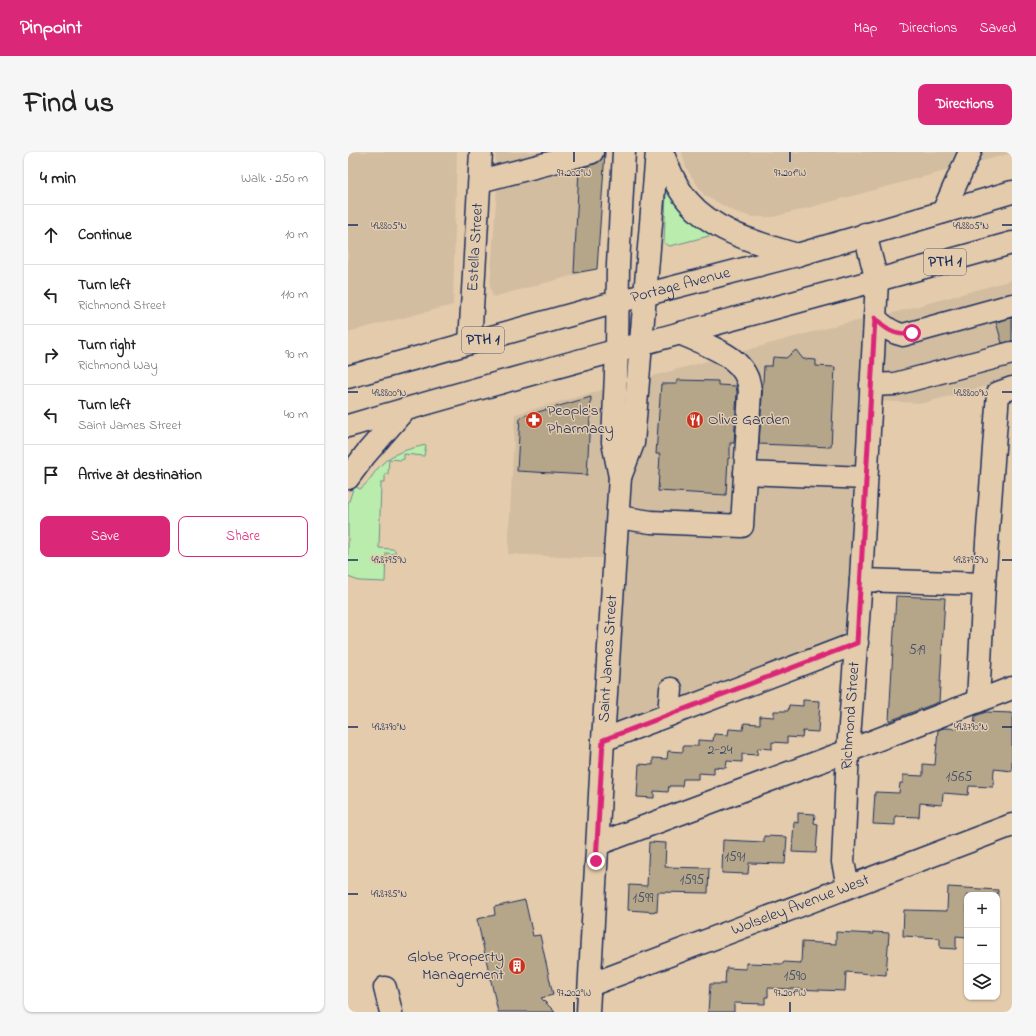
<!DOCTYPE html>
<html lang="en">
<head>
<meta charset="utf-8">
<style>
  :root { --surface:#fff; --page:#f6f6f6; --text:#222; --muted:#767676; --line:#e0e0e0; --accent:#db2777 }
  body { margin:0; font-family:"Indie Flower",sans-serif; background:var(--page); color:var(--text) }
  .controls { position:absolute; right:12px; bottom:12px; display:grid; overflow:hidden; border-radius:8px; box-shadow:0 1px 3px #0004 }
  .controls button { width:36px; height:36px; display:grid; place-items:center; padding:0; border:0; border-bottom:1px solid var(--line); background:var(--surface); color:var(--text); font:20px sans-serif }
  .stop { position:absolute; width:12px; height:12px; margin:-9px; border:3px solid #db2777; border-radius:50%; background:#fff }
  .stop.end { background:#db2777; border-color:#fff; box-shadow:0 1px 4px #0008 }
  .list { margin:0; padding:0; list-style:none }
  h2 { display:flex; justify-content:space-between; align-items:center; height:52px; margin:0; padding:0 16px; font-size:17px }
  h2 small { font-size:13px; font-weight:400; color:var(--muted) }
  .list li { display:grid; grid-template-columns:26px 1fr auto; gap:12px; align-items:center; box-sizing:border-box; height:60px; padding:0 16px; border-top:1px solid var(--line) }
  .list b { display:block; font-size:15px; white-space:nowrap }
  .list p { margin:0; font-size:13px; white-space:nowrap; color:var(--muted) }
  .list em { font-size:13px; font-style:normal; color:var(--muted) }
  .actions { display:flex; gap:8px; padding:12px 16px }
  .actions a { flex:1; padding:9px 0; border:1px solid var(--accent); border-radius:8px; text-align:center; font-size:14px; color:var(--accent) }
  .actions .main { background:var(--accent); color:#fff }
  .icon { flex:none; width:22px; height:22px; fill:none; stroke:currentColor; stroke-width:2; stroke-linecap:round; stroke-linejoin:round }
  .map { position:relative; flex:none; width:664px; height:860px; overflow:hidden; border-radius:8px }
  header { display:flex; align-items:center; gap:24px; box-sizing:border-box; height:56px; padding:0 20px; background:var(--accent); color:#fff }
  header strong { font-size:19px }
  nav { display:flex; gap:22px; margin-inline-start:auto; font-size:14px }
  .intro { display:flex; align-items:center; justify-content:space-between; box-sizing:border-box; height:96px; padding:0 24px }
  h1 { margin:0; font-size:28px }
  .button { padding:10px 18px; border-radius:8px; background:var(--accent); color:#fff; font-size:14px; font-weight:700 }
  main { display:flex; gap:24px; padding:0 24px }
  aside { flex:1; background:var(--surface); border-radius:8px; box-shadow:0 1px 3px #0004 }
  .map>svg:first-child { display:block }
</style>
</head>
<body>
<header>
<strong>Pinpoint</strong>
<nav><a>Map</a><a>Directions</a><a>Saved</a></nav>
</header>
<div class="intro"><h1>Find us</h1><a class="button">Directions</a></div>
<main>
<aside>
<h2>4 min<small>Walk · 250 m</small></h2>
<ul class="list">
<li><svg class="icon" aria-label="ahead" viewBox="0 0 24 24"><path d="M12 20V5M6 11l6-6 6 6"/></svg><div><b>Continue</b></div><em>10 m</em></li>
<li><svg class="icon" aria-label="left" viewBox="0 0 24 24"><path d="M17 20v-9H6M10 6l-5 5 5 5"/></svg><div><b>Turn left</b><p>Richmond Street</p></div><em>110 m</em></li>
<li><svg class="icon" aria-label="right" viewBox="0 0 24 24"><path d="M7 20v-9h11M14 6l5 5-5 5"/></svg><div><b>Turn right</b><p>Richmond Way</p></div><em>90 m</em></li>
<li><svg class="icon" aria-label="left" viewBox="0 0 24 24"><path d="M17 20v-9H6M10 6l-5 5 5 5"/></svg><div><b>Turn left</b><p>Saint James Street</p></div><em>40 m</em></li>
<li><svg class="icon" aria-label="arrive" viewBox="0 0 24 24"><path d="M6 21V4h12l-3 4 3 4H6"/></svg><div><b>Arrive at destination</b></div></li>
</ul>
<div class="actions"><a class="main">Save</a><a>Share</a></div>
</aside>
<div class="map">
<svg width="664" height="860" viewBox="0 0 664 860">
  <rect width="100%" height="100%" fill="#e4cbac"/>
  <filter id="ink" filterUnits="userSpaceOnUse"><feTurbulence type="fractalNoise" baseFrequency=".025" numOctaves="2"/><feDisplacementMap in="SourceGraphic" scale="8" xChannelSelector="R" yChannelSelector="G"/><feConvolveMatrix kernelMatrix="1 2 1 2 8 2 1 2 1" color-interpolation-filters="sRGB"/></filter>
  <g filter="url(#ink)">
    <!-- built -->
    <g fill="#d2bda1">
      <path d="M0,0H109L105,153L0,180Z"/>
      <path d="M148,0H217L147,19Z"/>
      <path d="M334,0H664V1L426,65H404L385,59L356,43L338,16Z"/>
      <path d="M257,6L249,117L145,145L142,135L149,36Z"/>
      <path d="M664,128V227L576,251L523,249L509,491L255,588L267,406H235L160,402L167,262L497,171L527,166Z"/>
    </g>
    <!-- green -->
    <g fill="#b9ecad" stroke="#6a8e86">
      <path d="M320,41C332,58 346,70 362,82L361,84L322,94L316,91L318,42Z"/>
      <path d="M78,293L76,304L56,302V307L53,308L41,307L40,322H37V330H33L31,396L44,397L47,398V402L38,401L37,430L11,429L0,425V352L6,334L12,337C21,331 25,321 33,313C45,300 61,297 78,293Z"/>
    </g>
    <!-- building -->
    <g fill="#b5a68a" stroke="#1b2f5e">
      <path d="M256,0H257L249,117L226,121L231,16L247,12L252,9L256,4Z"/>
      <path d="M664,166V189L654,191L648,170Z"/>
      <path d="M448,198L455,207L468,208V214L487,215L483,295L411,292L416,214H424L425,205L438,206Z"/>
      <path d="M329,228L370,229V233L388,234L389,240L386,291H382V306H380L378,343L310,339L312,302H308L313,232H329Z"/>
      <path d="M243,245L239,323L169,319L172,265Z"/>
      <path d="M548,444L597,446L591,550L541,569Z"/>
      <path d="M455,548L472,549L470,580L455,579L454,586L439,585V591L424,590V597L410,596L409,603L394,602V610L379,609L378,616L366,615V622L350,621V627H335L334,634H321L320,640L306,639V646L289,645L291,612L305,613V606L319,607L320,599L335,600V594H350V588L365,589L366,582L380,583L381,577L395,578L396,571L412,572V564L426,565V559H440L441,553L455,554Z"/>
      <path d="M638,560L664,561V619L646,617L645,635L621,634L620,643L595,641L594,653L572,651L571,665L547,664V673L525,672L527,640L551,641L552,631H555V623L575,624V612L587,613L590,578L596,576L626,577L627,564Z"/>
      <path d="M450,661L467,662L466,671L470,672L468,701L444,700L446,670L450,671Z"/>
      <path d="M416,684L439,685L437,712L401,711L400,722L374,721L375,688L416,690Z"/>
      <path d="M301,690L318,691L317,715L361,716L360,741L310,740L309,760L280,758L281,733L299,734Z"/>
      <path d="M600,735L650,738L649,761V743H619V785L608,784V797L592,796V786L555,784L556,758L599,759Z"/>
      <path d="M177,748L185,784L192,783L205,843L193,846L207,860H150L129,767L147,763L146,755Z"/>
      <path d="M488,780L525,782V780L541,781L538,823L498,820L497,839L420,836V845H417V852L386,851V860H360L362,832H377L378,816L398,817V811L435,812V810L453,811L454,790L488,792Z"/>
    </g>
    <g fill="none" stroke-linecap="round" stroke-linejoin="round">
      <!-- minor casing -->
      <g stroke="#1b2f5e" stroke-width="25">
        <g id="minor">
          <path d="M132,29L244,0"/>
          <path d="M595,60L622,0"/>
          <path d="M527,166C535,174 544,181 555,183L664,153"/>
          <path id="s1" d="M122,191L133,0"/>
          <path d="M523,233L547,232L664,201"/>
          <path d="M397,321L518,326"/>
          <path d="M272,325L285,291L293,191"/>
          <path d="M270,365L303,370L394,374L402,239C400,204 359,194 332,181"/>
          <path d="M513,428L636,432"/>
          <path d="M630,549L636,432L650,241L664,236"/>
          <path d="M321,563L323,537"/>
          <path d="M255,588L509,491"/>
          <path d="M250,692L500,599L664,536"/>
          <path id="s2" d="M500,734L495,710L500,599L513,428L529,129L517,82"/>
          <path id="s3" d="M242,833L664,673"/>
          <path d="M37,836L43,860"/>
          <path id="s4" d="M240,860L255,588L272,325L265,290L269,198"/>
        </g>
      </g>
      <!-- major casing -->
      <g stroke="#1b2f5e" stroke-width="25">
        <g id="major">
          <path d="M293,191L309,0"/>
          <path d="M269,198L270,113L276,0"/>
        </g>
      </g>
      <!-- highway casing -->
      <g stroke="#1b2f5e" stroke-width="25">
        <g id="highway">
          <path d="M314,0C321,17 328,35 340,49C367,81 411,91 449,103"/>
          <path id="s5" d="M0,225L269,150L449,103L664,40"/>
          <path d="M0,274C220,209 443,153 664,91"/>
          <path d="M0,326L17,303L56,258"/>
        </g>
      </g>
      <!-- minor -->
      <use href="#minor" stroke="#e4cbac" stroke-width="22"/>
      <!-- major -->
      <use href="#major" stroke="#e4cbac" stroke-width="22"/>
      <!-- highway -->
      <use href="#highway" stroke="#e4cbac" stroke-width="22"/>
    </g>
  </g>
  <g fill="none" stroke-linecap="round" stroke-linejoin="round" filter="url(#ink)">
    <!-- route -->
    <path stroke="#db2777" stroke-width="5" d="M248,709L255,588L509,491L527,166C537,177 549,185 564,181"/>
  </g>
  <!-- ticks -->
  <path fill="none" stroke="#1b2f5e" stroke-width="1.5" d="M226,0V10M442,0V10M0,73H10M654,73H664M0,240H10M654,240H664M0,408H10M654,408H664M0,575H10M654,575H664M0,742H10M226,850V860M442,850V860"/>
  <!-- icons -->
  <defs>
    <g id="pharmacy-disc" transform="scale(0.9)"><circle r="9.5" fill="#c8321e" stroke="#e4cbac"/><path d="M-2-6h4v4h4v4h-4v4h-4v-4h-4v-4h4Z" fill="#fff"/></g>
    <g id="restaurant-disc" transform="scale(0.9)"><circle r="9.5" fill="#c8321e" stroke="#e4cbac"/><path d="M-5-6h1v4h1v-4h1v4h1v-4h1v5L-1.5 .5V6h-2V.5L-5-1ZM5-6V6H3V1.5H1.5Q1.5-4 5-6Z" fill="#fff"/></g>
    <g id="building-disc" transform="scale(0.9)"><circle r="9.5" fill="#c8321e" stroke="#e4cbac"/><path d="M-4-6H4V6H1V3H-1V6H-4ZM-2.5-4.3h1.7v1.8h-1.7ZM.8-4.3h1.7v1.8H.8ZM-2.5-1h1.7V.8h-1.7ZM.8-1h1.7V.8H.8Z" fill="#fff"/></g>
  </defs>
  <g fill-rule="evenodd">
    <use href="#pharmacy-disc" x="186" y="268"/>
    <use href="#restaurant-disc" x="347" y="268"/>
    <use href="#building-disc" x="169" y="814"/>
  </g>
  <g text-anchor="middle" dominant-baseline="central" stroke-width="3" stroke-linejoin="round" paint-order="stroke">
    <!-- number labels -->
    <g font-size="14" fill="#424d69">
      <text x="569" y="498">519</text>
      <text x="372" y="598">2-24</text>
      <text x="611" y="625">1565</text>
      <text x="387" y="705">1591</text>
      <text x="344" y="728">1595</text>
      <text x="295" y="746">1599</text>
      <text x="447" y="824">1590</text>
    </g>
    <!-- shield labels -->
    <g fill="#e4cbac" stroke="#575e75" stroke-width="1">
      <rect x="576" y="97" width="42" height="26" rx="3"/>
      <rect x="114" y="175" width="42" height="26" rx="3"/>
    </g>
    <g font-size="15" font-weight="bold" fill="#1b2f5e">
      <text x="597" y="110">PTH 1</text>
      <text x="135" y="188">PTH 1</text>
    </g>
    <!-- street labels -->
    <g font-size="16" fill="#1b2f5e" stroke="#e4cbac">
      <text stroke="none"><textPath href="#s1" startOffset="96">Estella Street</textPath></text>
      <text stroke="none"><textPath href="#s5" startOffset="345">Portage Avenue</textPath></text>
      <text stroke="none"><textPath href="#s4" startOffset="354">Saint James Street</textPath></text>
      <text stroke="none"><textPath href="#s2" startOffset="171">Richmond Street</textPath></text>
      <text stroke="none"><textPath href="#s3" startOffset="225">Wolseley Avenue West</textPath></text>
    </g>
    <!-- poi labels -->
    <g font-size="16" fill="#1b2f5e" stroke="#e4cbac" text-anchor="start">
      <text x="199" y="259">People's<tspan x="199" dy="18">Pharmacy</tspan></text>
      <text x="360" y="268">Olive Garden</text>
      <text x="156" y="805" text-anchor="end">Globe Property<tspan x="156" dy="18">Management</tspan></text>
    </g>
  </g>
  <g font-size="10" text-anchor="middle" fill="#1b2f5e" stroke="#e4cbac" stroke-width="3" stroke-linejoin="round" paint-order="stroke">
    <text x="226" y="24">97.202°W</text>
    <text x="442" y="24">97.201°W</text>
    <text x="41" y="77">49.8805°N</text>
    <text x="623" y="77">49.8805°N</text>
    <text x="41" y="244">49.8800°N</text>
    <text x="623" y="244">49.8800°N</text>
    <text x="41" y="411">49.8795°N</text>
    <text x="623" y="411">49.8795°N</text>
    <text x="41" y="578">49.8790°N</text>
    <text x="623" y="578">49.8790°N</text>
    <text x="41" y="745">49.8785°N</text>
    <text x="226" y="844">97.202°W</text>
    <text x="442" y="844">97.201°W</text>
  </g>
</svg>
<div class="controls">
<button>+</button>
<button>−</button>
<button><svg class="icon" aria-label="layers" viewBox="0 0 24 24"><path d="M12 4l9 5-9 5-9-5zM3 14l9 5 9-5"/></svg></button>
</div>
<div class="stop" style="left:564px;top:181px"></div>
<div class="stop end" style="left:248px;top:709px"></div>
</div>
</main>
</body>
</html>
